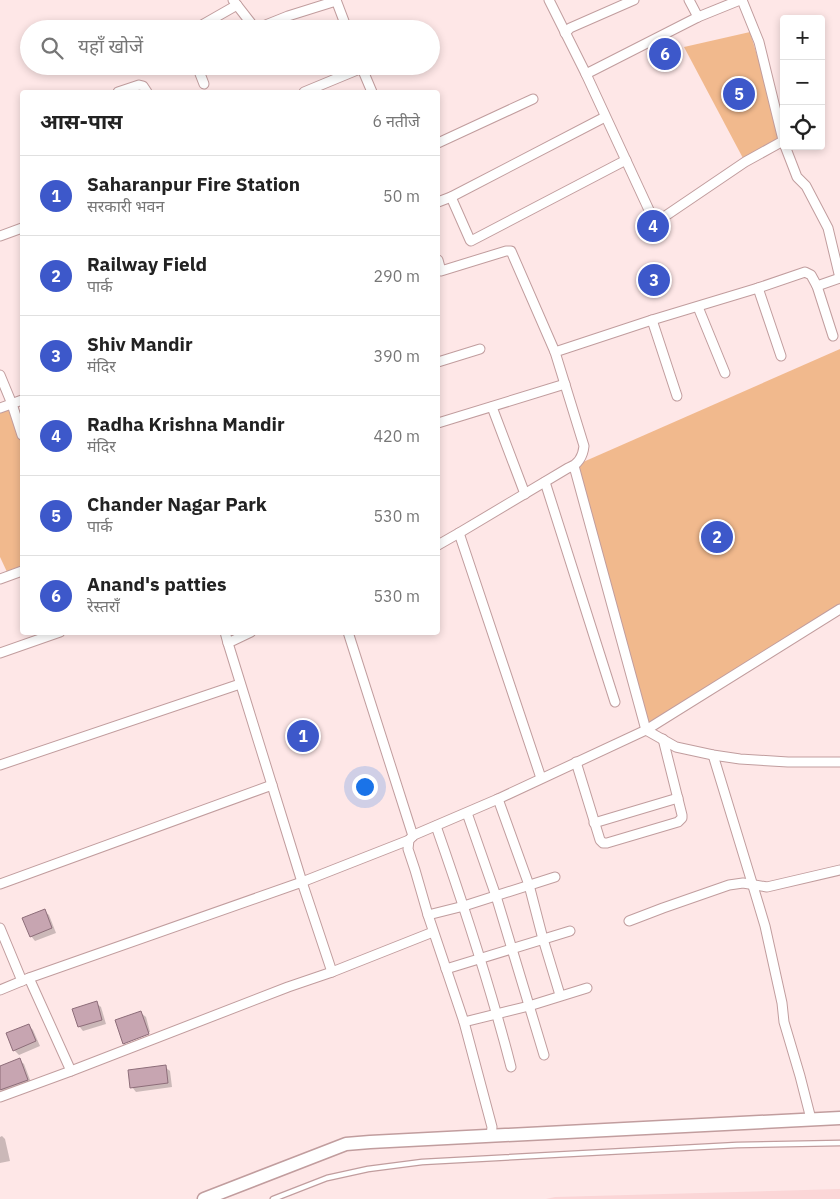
<!DOCTYPE html>
<html lang="hi">
<head>
<meta charset="utf-8">
<style>
  :root { --surface:#fff; --page:#f2f2f2; --text:#222; --muted:#767676; --line:#e0e0e0; --accent:#3d58ca }
  body { margin:0; font-family:"IBM Plex Sans","Noto Sans Devanagari",sans-serif; background:var(--page); color:var(--text) }
  .controls { position:absolute; right:15px; top:15px; display:grid; overflow:hidden; border-radius:5px; box-shadow:0 2px 8px #0003 }
  .controls button { width:45px; height:45px; display:grid; place-items:center; padding:0; border:0; border-bottom:1px solid var(--line); background:var(--surface); color:var(--text); font:25px sans-serif }
  .you { position:absolute; left:364px; top:786px; width:18px; height:18px; margin:-12px; border:4px solid #fff; border-radius:50%; background:#1a73e8; box-shadow:0 0 0 8px #1a73e833 }
  .badge { display:grid; place-items:center; width:32px; height:32px; border-radius:50%; background:var(--accent); color:#fff; font-size:16px; font-weight:700 }
  .pin { position:absolute; translate:-50% -50%; border:2px solid #fff; box-shadow:0 1px 5px #0006 }
  .list { margin:0; padding:0; list-style:none }
  h2 { display:flex; justify-content:space-between; align-items:center; height:65px; margin:0; padding:0 20px; font-size:21px }
  h2 small { font-size:16px; font-weight:400; color:var(--muted) }
  .list li { display:grid; grid-template-columns:32px 1fr auto; gap:15px; align-items:center; box-sizing:border-box; height:80px; padding:0 20px; border-top:1px solid var(--line) }
  .list b { display:block; font-size:19px; white-space:nowrap }
  .list p { margin:0; font-size:16px; white-space:nowrap; color:var(--muted) }
  .list em { font-size:16px; font-style:normal; color:var(--muted) }
  .icon { flex:none; width:28px; height:28px; fill:none; stroke:currentColor; stroke-width:2; stroke-linecap:round; stroke-linejoin:round }
  .map { position:relative; flex:none; width:840px; height:1199px; overflow:hidden }
  .search { position:absolute; background:var(--surface); box-shadow:0 2px 8px #0003; left:20px; top:20px; width:420px; height:55px; display:flex; align-items:center; gap:12px; box-sizing:border-box; padding:0 18px; border-radius:28px; color:var(--muted); font-size:19px }
  .panel { position:absolute; background:var(--surface); box-shadow:0 2px 8px #0003; left:20px; top:90px; width:420px; height:545px; border-radius:5px }
  .map>svg:first-child { display:block }
</style>
</head>
<body>
<div class="map">
<svg width="840" height="1199" viewBox="0 0 840 1199">
  <rect width="100%" height="100%" fill="#fee7e7"/>
  <!-- built -->
  <path fill="#fbd6d7" d="M840,1189V1199H546L555,1197Z"/>
  <!-- green -->
  <g fill="#f1b98d">
    <path d="M750,32L783,141L745,162L684,47Z"/>
    <path d="M840,349V607L646,730L574,466Z"/>
    <path d="M15,398L22,421V568L8,574L0,557V404Z"/>
  </g>
  <!-- shadow -->
  <g fill="#0003">
    <path d="M44,911L49,915L56,933L35,941L31,936Z"/>
    <path d="M96,1003L101,1007L106,1024L83,1031L79,1026Z"/>
    <path d="M141,1013L146,1017L150,1032L125,1042V1045L124,1044Z"/>
    <path d="M29,1026L33,1030L40,1046L19,1055L14,1050Z"/>
    <path d="M151,1035L152,1039L128,1048L125,1045Z"/>
    <path d="M19,1060L24,1064L32,1085L5,1095L0,1089V1067Z"/>
    <path d="M165,1067L170,1071L172,1087L136,1092L132,1087Z"/>
    <path d="M2,1136L5,1139L10,1161L0,1163V1137Z"/>
  </g>
  <!-- building -->
  <g fill="#c7a5b1" stroke="#8d6d79">
    <path d="M45,909L52,928L30,937L22,918Z"/>
    <path d="M97,1001L102,1020L78,1027L72,1009Z"/>
    <path d="M141,1011L149,1034L123,1044L115,1020Z"/>
    <path d="M29,1024L36,1041L13,1051L6,1033Z"/>
    <path d="M20,1058L28,1080L0,1090V1066Z"/>
    <path d="M166,1065L168,1083L130,1088L128,1070Z"/>
  </g>
  <g fill="none" stroke-linecap="round" stroke-linejoin="round">
    <!-- lane casing -->
    <g stroke="#c19d9e" stroke-width="7">
      <path id="lane" d="M273,1199L327,1178L368,1169L422,1162L737,1145L840,1143"/>
    </g>
    <!-- street casing -->
    <g stroke="#c19d9e" stroke-width="11">
      <g id="street">
        <path d="M233,0L254,27L258,28L288,16L336,1"/>
        <path d="M336,0L347,29"/>
        <path d="M549,0L586,74L698,17L740,0"/>
        <path d="M689,0L698,17"/>
        <path d="M742,0L759,42L784,144"/>
        <path d="M195,29L237,5"/>
        <path d="M565,33L570,28L634,0"/>
        <path d="M197,66L204,84"/>
        <path d="M361,66L372,92"/>
        <path d="M586,74L655,223L745,162L783,141"/>
        <path d="M118,92L139,85L143,86L147,92"/>
        <path d="M304,92L362,68"/>
        <path d="M438,143L533,99"/>
        <path d="M785,146L797,177L806,186L828,228L840,278"/>
        <path d="M451,197L470,240L471,241L626,160"/>
        <path d="M438,202L451,197L605,117"/>
        <path d="M0,236L22,228"/>
        <path d="M438,260L441,271L506,251H511L555,352"/>
        <path d="M817,286L840,278"/>
        <path d="M758,288L781,356"/>
        <path d="M698,307L725,373"/>
        <path d="M652,320L677,396"/>
        <path d="M438,362L480,349"/>
        <path d="M0,375L12,404L22,435"/>
        <path d="M492,407L525,494"/>
        <path d="M0,408L22,400"/>
        <path d="M438,423L565,384"/>
        <path d="M574,466L646,730L676,747L713,755L740,759L788,762H840"/>
        <path d="M545,482L615,702"/>
        <path d="M459,533L541,778"/>
        <path d="M438,545L459,533L568,468C578,465 583,456 584,446L555,352L652,320L758,288L805,272L811,275L817,286L833,336"/>
        <path d="M0,579L22,571"/>
        <path d="M225,632L228,643"/>
        <path d="M251,632L228,643L302,882L409,840"/>
        <path d="M348,632L413,836"/>
        <path d="M0,653L60,632"/>
        <path d="M713,755L753,886L765,926L782,1003L784,1022L800,1076L811,1119"/>
        <path d="M576,762L600,840L603,843H607L678,822L682,818V815L663,739"/>
        <path d="M0,765L240,684"/>
        <path d="M498,799L529,885L543,939L560,995"/>
        <path d="M467,813L496,896L544,1055"/>
        <path d="M594,823L678,798"/>
        <path d="M436,826C464,906 490,985 511,1067"/>
        <path d="M0,884L272,785"/>
        <path d="M428,915L464,906L555,877"/>
        <path d="M629,921L663,908L729,885L743,883L767,887L840,870"/>
        <path d="M0,928L22,981"/>
        <path d="M446,969L570,931"/>
        <path d="M29,978L71,1071"/>
        <path d="M0,990L29,978L302,882L332,972"/>
        <path d="M464,1022L529,1006L587,988"/>
        <path d="M0,1097L71,1071L288,987L332,972L433,932"/>
        <path d="M491,1136L492,1127L464,1022L428,915L415,870L408,849L409,840L414,835L498,799L646,730L840,609"/>
      </g>
    </g>
    <!-- secondary casing -->
    <g stroke="#c19d9e" stroke-width="15">
      <path id="secondary" d="M204,1199L346,1144L370,1142L840,1118"/>
    </g>
    <!-- lane -->
    <use href="#lane" stroke="#fff" stroke-width="4.5"/>
    <!-- street -->
    <use href="#street" stroke="#fff" stroke-width="9"/>
    <!-- secondary -->
    <use href="#secondary" stroke="#fff" stroke-width="12"/>
  </g>
</svg>
<div class="controls">
<button>+</button>
<button>−</button>
<button><svg class="icon" aria-label="locate" viewBox="0 0 24 24"><circle cx="12" cy="12" r="6"/><path d="M12 2v4M12 18v4M2 12h4M18 12h4"/></svg></button>
</div>
<div class="you"></div>
<div class="pin badge" style="left:303px;top:736px">1</div>
<div class="pin badge" style="left:717px;top:537px">2</div>
<div class="pin badge" style="left:654px;top:280px">3</div>
<div class="pin badge" style="left:653px;top:226px">4</div>
<div class="pin badge" style="left:739px;top:94px">5</div>
<div class="pin badge" style="left:665px;top:54px">6</div>
<div class="search"><svg class="icon" aria-label="search" viewBox="0 0 24 24"><circle cx="10" cy="10" r="6"/><path d="M15 15l6 6"/></svg>यहाँ खोजें</div>
<section class="panel">
<h2>आस-पास<small>6 नतीजे</small></h2>
<ul class="list">
<li><span class="badge">1</span><div><b>Saharanpur Fire Station</b><p>सरकारी भवन</p></div><em>50 m</em></li>
<li><span class="badge">2</span><div><b>Railway Field</b><p>पार्क</p></div><em>290 m</em></li>
<li><span class="badge">3</span><div><b>Shiv Mandir</b><p>मंदिर</p></div><em>390 m</em></li>
<li><span class="badge">4</span><div><b>Radha Krishna Mandir</b><p>मंदिर</p></div><em>420 m</em></li>
<li><span class="badge">5</span><div><b>Chander Nagar Park</b><p>पार्क</p></div><em>530 m</em></li>
<li><span class="badge">6</span><div><b>Anand's patties</b><p>रेस्तराँ</p></div><em>530 m</em></li>
</ul>
</section>
</div>
</body>
</html>
